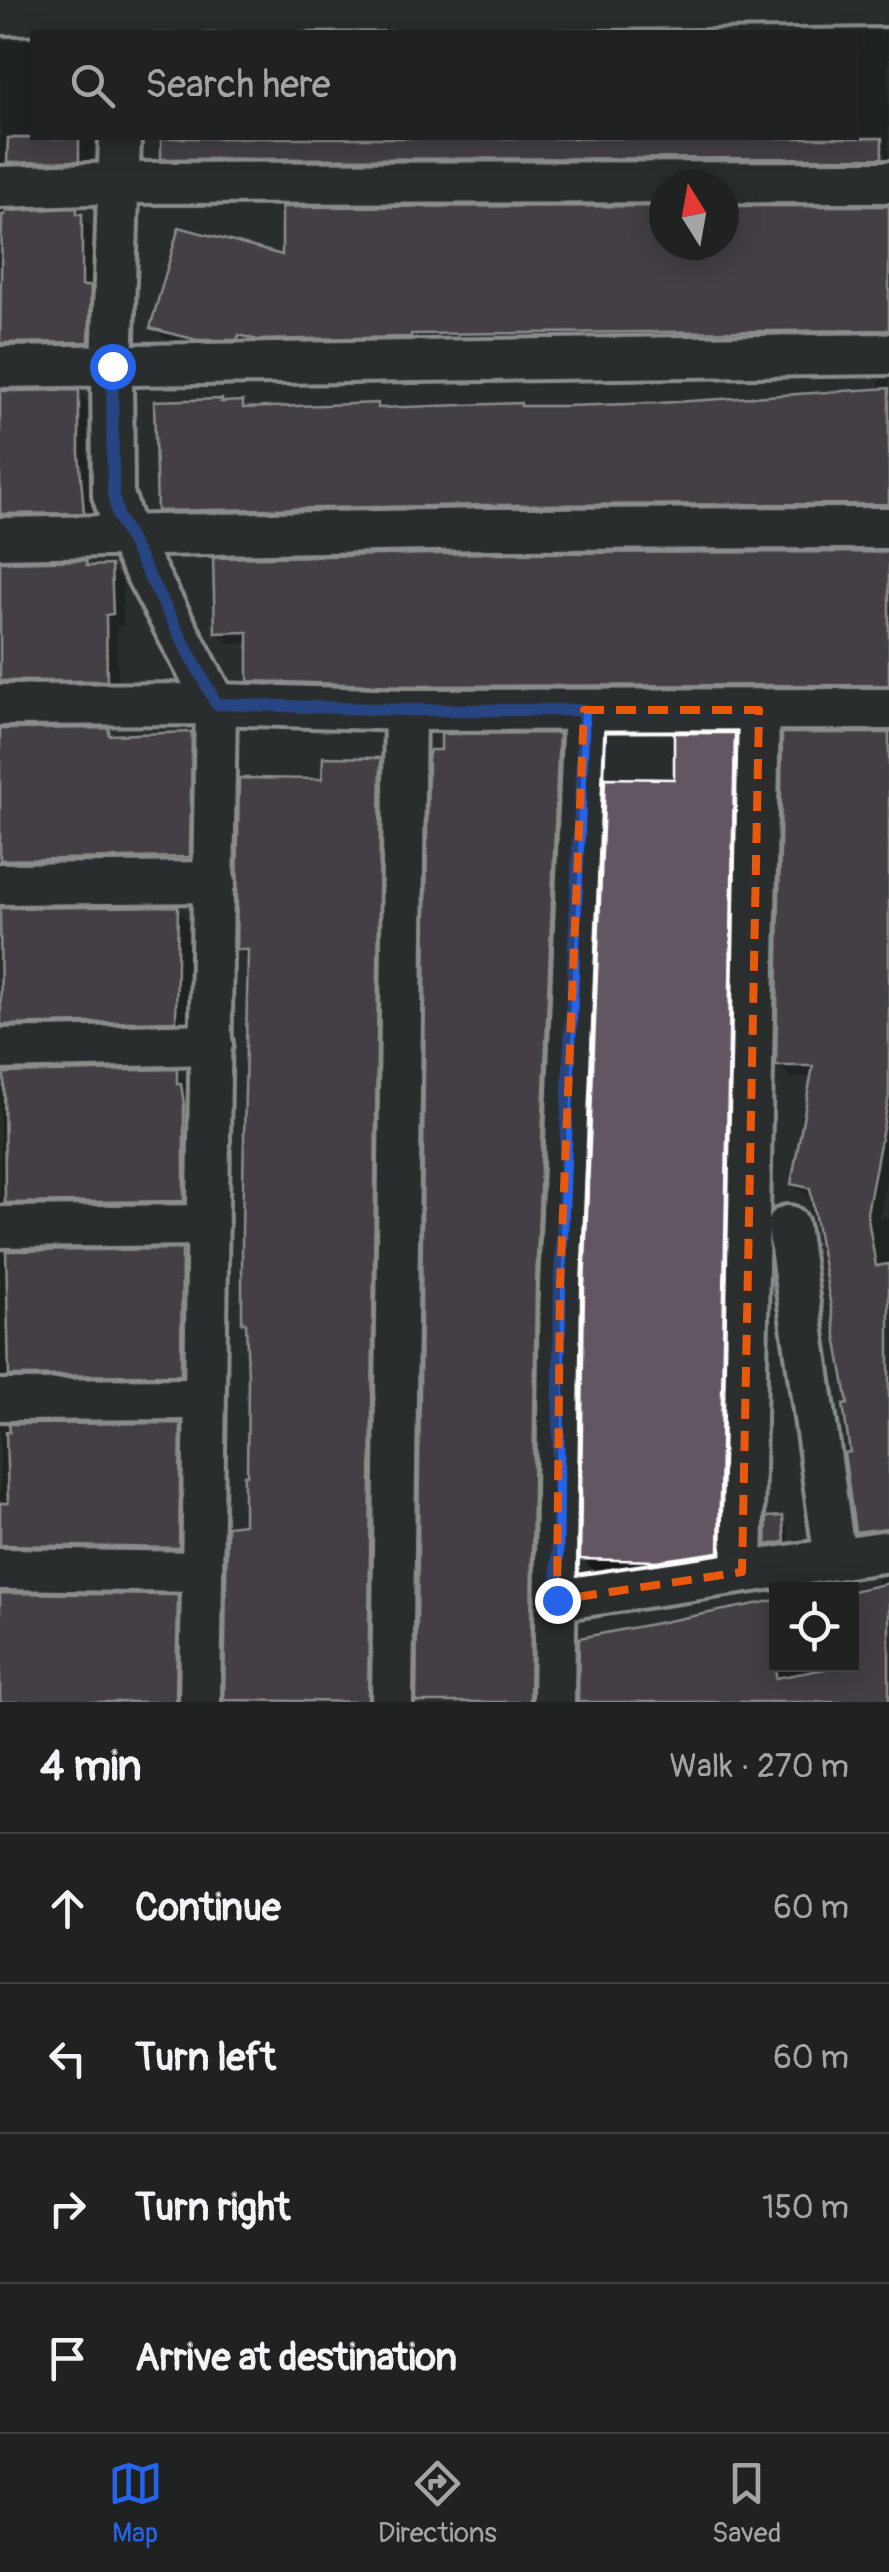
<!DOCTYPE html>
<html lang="en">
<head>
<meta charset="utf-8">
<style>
  :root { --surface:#202222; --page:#282a2a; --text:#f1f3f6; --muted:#a2a4a5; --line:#3d3f40; --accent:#2563eb }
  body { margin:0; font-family:Pangolin,sans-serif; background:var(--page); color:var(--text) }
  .controls { position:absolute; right:30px; bottom:30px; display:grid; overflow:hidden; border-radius:0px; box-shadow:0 5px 25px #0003 }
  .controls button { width:90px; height:90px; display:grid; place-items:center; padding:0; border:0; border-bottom:2px solid var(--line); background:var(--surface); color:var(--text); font:50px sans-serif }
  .compass { position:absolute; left:649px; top:170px; width:90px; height:90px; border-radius:50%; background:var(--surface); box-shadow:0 5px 25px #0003; rotate:349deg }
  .stop { position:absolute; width:30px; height:30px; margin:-22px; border:8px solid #2563eb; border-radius:50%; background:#fff }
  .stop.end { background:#2563eb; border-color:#fff; box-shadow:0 2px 10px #0008 }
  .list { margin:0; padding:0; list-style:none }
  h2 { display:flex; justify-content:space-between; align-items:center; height:130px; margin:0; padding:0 40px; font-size:42px }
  h2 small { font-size:32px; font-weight:400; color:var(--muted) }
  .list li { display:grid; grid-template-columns:65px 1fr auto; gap:30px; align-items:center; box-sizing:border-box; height:150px; padding:0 40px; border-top:2px solid var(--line) }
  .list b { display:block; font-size:38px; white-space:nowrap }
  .list em { font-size:32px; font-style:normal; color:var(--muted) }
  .icon { flex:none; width:55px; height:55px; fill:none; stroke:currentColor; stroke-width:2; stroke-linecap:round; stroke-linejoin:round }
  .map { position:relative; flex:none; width:889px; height:1702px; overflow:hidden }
  .search { position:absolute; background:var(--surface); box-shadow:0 5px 25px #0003; left:30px; right:30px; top:30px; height:110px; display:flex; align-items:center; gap:25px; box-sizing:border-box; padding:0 35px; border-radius:0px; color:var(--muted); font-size:38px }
  .sheet { height:730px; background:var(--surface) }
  nav { display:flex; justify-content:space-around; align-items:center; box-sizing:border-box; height:140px; border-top:2px solid var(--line); background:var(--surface); font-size:28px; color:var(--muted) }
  nav a { display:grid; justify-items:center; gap:5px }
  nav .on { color:var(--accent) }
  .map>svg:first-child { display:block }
</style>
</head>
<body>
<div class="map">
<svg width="889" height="1702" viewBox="0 0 889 1702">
  <rect width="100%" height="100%" fill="#2a2d2e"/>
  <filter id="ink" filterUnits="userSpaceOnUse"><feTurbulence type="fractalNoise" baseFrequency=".01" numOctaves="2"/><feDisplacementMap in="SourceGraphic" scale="20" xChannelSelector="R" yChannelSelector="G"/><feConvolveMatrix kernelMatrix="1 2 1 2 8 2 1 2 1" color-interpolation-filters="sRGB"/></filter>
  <g filter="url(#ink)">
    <!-- shadow -->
    <g fill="#0007">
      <path d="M889,31V169L175,170L163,158L164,138H856V32H766Z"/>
      <path d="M0,40H32V138H95L90,172L0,178Z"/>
      <path d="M724,208H889V341L211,351L165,339L153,327L284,259L664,209V245H724Z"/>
      <path d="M0,211H76L93,229V291L102,300L100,353L0,358Z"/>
      <path d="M889,378V515L172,522L160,510L221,401L224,404H242L249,411L377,406L381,410L659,406L879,391V380Z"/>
      <path d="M78,392L90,404V467L95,524L0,529V393Z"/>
      <path d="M889,554V696L263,692L251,680V643L229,644L217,632Z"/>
      <path d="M85,563L91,569L110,568L122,580L124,626H117L118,692L0,696V564Z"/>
      <path d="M0,731H108L114,737L191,734L203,746L201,868L0,875Z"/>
      <path d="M558,736L570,748L542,1702H418Z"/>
      <path d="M734,736L746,748L730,1564L669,1573L595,1571L582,1558Z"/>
      <path d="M889,736V1168L879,1219L889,1217V1540L870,1543L858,1531L851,1406L814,1197L806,1196L794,1184L814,1077H790L778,1065Z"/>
      <path d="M380,760L392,772L380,1702H229L226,1699L250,1478L248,1326L245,1322L250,961L238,949L325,782Z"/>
      <path d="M177,909L189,921L187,1032L0,1040V910Z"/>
      <path d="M176,1071L188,1083V1095L192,1099L195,1213L0,1218V1075Z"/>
      <path d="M181,1252L193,1264V1386L0,1391V1253Z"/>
      <path d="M180,1425L192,1437L190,1559L0,1561V1426Z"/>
      <path d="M782,1519L788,1525L789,1547L774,1550L769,1544Z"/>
      <path d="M889,1576V1702H580L581,1640L776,1604V1664H852V1590L866,1588L865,1585L877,1583V1579Z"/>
      <path d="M0,1595L177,1598L189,1610V1702H0Z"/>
    </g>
    <!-- building -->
    <g fill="#635664" stroke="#fff" stroke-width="2.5">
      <path d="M8,138H79V161L7,163Z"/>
      <path d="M161,138H882V158L161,159Z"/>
      <path d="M664,206V245H724V206H889V330L411,334V337L257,340L239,335L237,340H197L150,328L179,227L282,255V207Z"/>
      <path d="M77,208V214H82V286H91L89,342L0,343L2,215H5L6,211Z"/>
      <path d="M889,388V504L487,505L157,511L154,401L222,399L221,402L243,401V408L378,403V408L521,403V406H566L659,403Z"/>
      <path d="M79,390V453L84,513L0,514V391Z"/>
      <path d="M889,552V685L405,686L248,681V632L215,633L213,558L487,553Z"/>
      <path d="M86,560L87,566L111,565L113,614L106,615L107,681H0V562Z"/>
      <path d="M109,728V735L192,732L190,857L0,860V729Z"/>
      <path d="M559,733L536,1285L530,1702H416L428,758L430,750H441V734Z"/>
      <path d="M674,733H735L719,1552L656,1561L580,1559L584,1286L605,778L674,779Z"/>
      <path d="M782,733H889V1096L867,1213L876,1266L889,1264V1528L855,1532L844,1453L850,1452L843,1405L848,1404L810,1188L791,1184L813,1066H776Z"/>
      <path d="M323,757L381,758L368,1702L224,1700L227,1526L244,1524V1475H247L248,1377L246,1323H242V1229L248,950H236L239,778L322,779Z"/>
      <path d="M178,906L176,1021L1,1025L0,908Z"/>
      <path d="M177,1069V1084H181L184,1104V1201L5,1203L4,1073Z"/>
      <path d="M182,1249L181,1375L9,1376L6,1251Z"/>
      <path d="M181,1423L179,1548L0,1545V1503H8L6,1432H10L9,1424Z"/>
      <path d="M783,1516L785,1542L766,1545L767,1517Z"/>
      <path d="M889,1583V1702H578L579,1638L776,1600V1678L852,1664V1591Z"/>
      <path d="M0,1593L178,1595L176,1702H0Z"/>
    </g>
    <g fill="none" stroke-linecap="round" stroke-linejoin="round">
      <!-- minor casing -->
      <g stroke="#fff" stroke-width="48">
        <g id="minor">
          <path d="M0,14L889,5"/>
          <path d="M120,138L112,366L113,494L127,537L216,704L200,1702"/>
          <path d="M0,187L118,183L889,182"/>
          <path d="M0,367L889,354"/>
          <path d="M0,538L487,529L889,528"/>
          <path d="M0,705L216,704L405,710L889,709"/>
          <path d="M0,884L215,882"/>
          <path d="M0,1049L212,1044"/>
          <path d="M788,1226L835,1559"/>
          <path d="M0,1227L208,1225"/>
          <path d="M0,1400L203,1399"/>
          <path d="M0,1569L201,1572"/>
          <path d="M742,1572L759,710"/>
          <path d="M557,1600L889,1551"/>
          <path d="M392,1702L405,710"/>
          <path d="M554,1702L560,1285L584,710"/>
        </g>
      </g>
      <!-- minor -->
      <use href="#minor" stroke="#2a2d2e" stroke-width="40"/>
    </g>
  </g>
  <g fill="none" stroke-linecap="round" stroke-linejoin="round" filter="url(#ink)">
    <!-- route -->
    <path stroke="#2563eb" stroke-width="12" d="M112,366L113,494L118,517L216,704L405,710H584L560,1285L557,1600"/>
  </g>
  <!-- marked area -->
  <path d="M0 0H889V1702H0ZM584,710H759L742,1572L557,1600L560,1285Z" fill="#2a2d2e" fill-opacity=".55" fill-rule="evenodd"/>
  <path fill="none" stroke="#e8590c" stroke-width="8" stroke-dasharray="20 12" stroke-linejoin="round" d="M584,710H759L742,1572L557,1600L560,1285Z"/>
</svg>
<div class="controls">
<button><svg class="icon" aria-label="locate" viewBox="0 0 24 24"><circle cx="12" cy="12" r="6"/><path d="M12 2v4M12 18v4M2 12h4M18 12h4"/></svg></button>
</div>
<svg class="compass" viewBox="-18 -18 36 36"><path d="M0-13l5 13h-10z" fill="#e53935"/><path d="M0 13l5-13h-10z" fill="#a2a4a5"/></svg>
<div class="stop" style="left:112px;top:366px"></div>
<div class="stop end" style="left:557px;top:1600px"></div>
<div class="search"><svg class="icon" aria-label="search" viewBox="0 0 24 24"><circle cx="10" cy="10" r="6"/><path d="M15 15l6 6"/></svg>Search here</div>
</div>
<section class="sheet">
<h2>4 min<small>Walk · 270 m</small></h2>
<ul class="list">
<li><svg class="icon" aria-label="ahead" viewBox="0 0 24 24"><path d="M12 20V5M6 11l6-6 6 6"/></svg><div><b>Continue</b></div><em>60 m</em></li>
<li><svg class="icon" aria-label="left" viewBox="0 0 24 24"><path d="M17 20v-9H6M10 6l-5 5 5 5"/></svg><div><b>Turn left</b></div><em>60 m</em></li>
<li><svg class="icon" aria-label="right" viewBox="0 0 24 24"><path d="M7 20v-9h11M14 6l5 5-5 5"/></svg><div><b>Turn right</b></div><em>150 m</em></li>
<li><svg class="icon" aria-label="arrive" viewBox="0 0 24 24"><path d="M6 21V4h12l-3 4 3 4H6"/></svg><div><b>Arrive at destination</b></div></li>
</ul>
</section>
<nav>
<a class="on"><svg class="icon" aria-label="map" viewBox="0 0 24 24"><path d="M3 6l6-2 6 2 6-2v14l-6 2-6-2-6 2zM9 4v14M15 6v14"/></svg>Map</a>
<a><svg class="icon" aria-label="directions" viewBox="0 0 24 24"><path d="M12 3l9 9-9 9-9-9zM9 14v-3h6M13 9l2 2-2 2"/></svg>Directions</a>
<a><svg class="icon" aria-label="saved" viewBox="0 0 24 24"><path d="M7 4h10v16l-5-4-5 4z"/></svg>Saved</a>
</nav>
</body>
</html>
